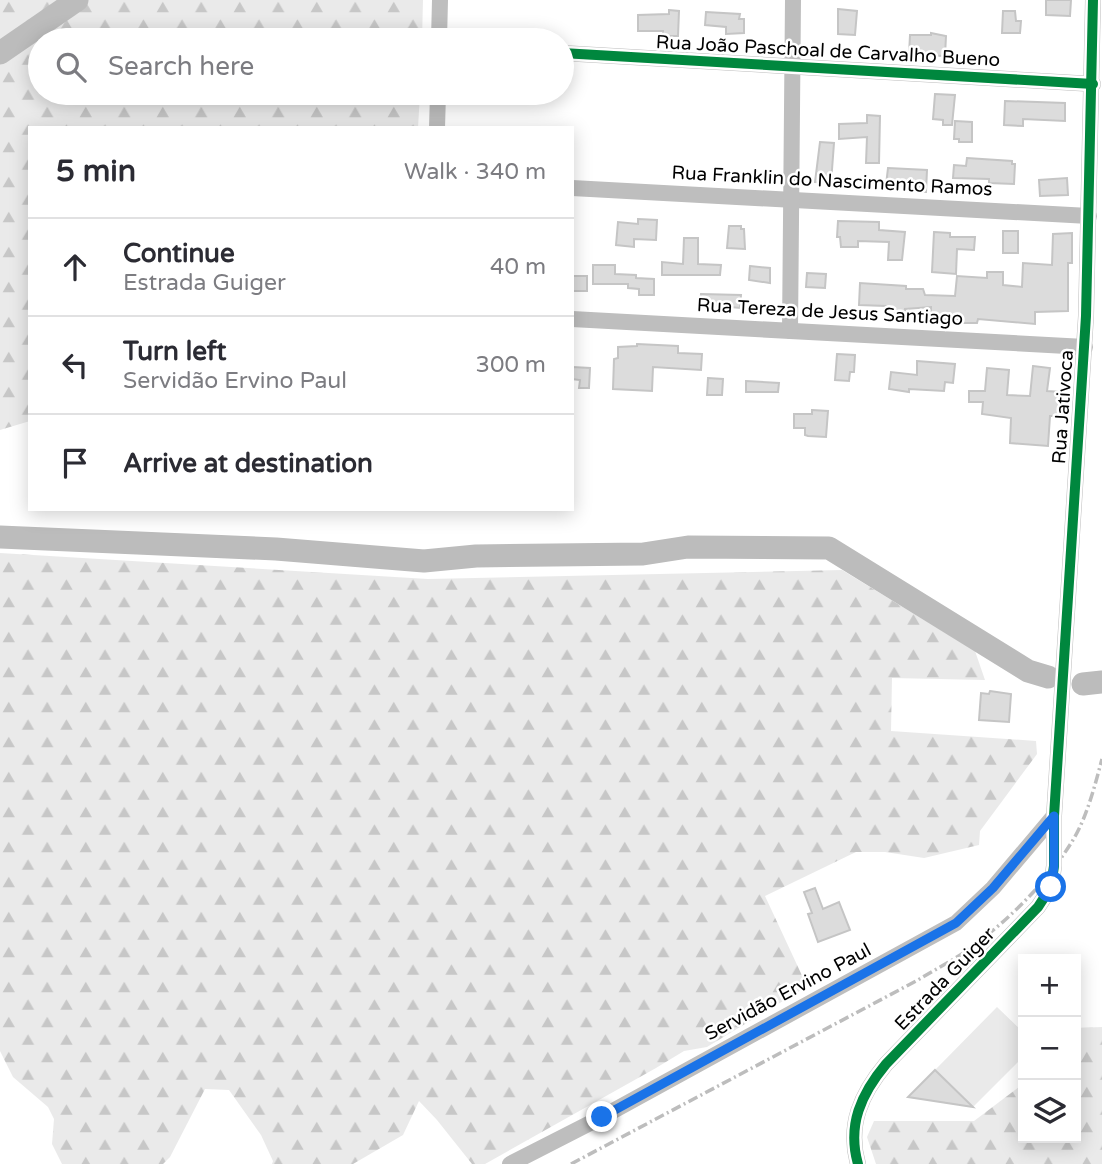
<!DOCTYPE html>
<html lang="en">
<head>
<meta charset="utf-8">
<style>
  :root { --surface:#fff; --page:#f7f7f7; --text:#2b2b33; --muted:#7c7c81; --line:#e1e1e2 }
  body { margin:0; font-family:"Varela Round",sans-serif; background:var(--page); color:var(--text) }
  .controls { position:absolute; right:21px; bottom:21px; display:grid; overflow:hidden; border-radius:0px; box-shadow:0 4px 18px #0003 }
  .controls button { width:63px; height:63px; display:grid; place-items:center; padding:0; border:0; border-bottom:2px solid var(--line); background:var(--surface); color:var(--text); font:35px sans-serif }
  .stop { position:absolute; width:21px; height:21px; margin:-16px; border:5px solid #1a73e8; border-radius:50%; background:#fff }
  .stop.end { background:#1a73e8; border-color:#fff; box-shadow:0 2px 7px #0008 }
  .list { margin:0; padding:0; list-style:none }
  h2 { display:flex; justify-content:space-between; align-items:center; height:91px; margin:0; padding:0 28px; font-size:30px }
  h2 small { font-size:23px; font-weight:400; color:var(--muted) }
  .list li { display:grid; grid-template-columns:46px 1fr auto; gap:21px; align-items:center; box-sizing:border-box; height:98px; padding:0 28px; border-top:2px solid var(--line) }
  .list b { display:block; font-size:26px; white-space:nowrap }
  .list p { margin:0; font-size:23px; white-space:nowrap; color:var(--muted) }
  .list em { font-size:23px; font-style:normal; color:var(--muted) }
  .icon { flex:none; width:38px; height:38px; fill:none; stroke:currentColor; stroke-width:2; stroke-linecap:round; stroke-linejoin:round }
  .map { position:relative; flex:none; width:1102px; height:1164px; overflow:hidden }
  .search { position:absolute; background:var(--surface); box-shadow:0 4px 18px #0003; left:28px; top:28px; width:546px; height:77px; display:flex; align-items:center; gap:18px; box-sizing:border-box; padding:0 24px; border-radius:38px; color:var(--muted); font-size:26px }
  .panel { position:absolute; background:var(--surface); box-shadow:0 4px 18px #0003; left:28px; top:126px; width:546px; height:385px; border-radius:0px }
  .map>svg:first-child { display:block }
</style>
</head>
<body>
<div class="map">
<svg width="1102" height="1164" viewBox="0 0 1102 1164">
  <defs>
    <pattern id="forest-firs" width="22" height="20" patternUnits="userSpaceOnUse" patternTransform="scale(1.75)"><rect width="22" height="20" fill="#eaeaea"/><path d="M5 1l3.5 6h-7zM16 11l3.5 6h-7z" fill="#c7c7c7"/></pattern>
  </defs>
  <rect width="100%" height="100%" fill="#fff"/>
  <!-- forest -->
  <g fill="url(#forest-firs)">
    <path d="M0,0H423L422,40H40V93H420L418,128H30V421L0,430Z"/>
    <path d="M0,553L428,579L842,570L975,651L985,680L892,678L891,731L1036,741L1037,754L980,831L979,845L924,858L885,852H856L765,896L805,982L803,989L707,1047L684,1051L656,1068L485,1164H472L437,1120L419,1101L403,1135L353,1164H272L273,1161L261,1135L229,1090L205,1089L170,1157L163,1164H62L52,1144L54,1119L48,1107L13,1077L0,1051Z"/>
    <path d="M1102,1027V1164H876L867,1137L874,1121H974L1023,1084V1138H1076V1028Z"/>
  </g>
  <!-- pitch -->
  <path fill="#eaeaea" d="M997,1007L1023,1032V1057L973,1107L935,1070Z"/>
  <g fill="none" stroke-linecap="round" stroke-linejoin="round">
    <!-- river -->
    <g stroke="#bcbcbc" stroke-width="23">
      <path d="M0,53L77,0"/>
      <path d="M0,537L276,549L424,561L476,556L643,554L688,547L829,548L1028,671L1048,677"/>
      <path d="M1083,684L1102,682"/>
    </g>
  </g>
  <!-- building -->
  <g fill="#dcdcdc" stroke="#c5c5c5" stroke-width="2">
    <path d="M1046,0H1071L1070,16L1046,15Z"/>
    <path d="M838,9L857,11L855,35L838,34Z"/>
    <path d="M669,10L679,11L678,36H663V31H638V15L669,14Z"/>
    <path d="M1003,11H1015L1016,21H1021L1020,33H1002Z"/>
    <path d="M706,12L740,14L739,19H744V33L726,34V27L705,25Z"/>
    <path d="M931,33L946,36L945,56L909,55L910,35H931Z"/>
    <path d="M935,94L955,95L952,125H943V120L933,119Z"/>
    <path d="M1005,101L1065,103V121L1023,119V126L1004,125Z"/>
    <path d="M867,115L880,116L879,163H866L867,137L839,139V124L867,123Z"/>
    <path d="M955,121L972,122V142H959V139H954Z"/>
    <path d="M820,142L834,143L831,183L815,182Z"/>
    <path d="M967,158L1012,161V164H1015L1014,184L989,183V179L953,178L954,165L966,166Z"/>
    <path d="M888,168L927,170L926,192L907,191V187L886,185Z"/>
    <path d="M1067,178L1068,195L1040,196L1039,180Z"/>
    <path d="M638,219L657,220L656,240L634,239V247L616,245L618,222L638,224Z"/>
    <path d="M838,221L879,222V230L905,232L902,260H888L889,242L858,241V247H841L840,237H837Z"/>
    <path d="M729,226H741V229H744L745,249L727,248Z"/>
    <rect x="1003" y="231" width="15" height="22"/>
    <path d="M934,232L950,233V237H975L974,250L957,249L956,274L932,272Z"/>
    <path d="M1072,233V263H1068V311L1035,312V324L978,319L977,323H963V319L931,320V307L905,309V313L886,314V306L859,305L860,283L906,286V289H923L925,295L955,296L957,276L987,278V272H1003V285L1022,287L1023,263L1052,265L1053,234Z"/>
    <path d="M684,238H698V264L721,265L720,275H662V262L683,264Z"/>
    <path d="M593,265H615V274L636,275V278L654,279V295H639V289L628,288V284H593Z"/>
    <path d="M750,266L770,268V283L749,280Z"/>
    <path d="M807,273L826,274L825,288L806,287Z"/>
    <rect x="572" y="276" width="15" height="15"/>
    <path d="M701,294L741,295L740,308L700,304Z"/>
    <path d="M637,344L678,346V353L702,354L701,370L653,367L652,391L613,389L614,359L618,358V347L637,346Z"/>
    <path d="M837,354L855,355L854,372H850L849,381L835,380Z"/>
    <path d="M917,361L955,364L953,383L945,382L944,391L909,389V392L889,389L891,372L917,375Z"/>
    <path d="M1033,366L1050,368L1047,391L1062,392L1061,416H1050L1048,446L1010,443L1011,418L982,414L983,402H969V391H985L987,368L1009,370L1007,395L1030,396Z"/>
    <path d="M572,367L590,368L589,388H579L580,380L572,379Z"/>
    <path d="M708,378L723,379L722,395H707Z"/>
    <path d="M746,381L779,383L778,392H746Z"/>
    <path d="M812,410L828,411L826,437L808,436L805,435V428H794V414H812Z"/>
    <path d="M990,691L1011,694L1009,722L979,720L981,693L989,694Z"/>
    <path d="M815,888L823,909L839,902L850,930L818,942L808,914L812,913L804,892Z"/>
    <path d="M935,1070L973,1107L908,1097Z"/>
  </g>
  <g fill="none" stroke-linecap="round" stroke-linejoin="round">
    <!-- minor -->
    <g stroke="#bebebe" stroke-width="16">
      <path d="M439,40L440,0"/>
      <path d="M562,53L1093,84"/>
      <path d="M437,128L438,93"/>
      <path d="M572,188L1089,216"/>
      <path d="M572,319L1085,347"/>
      <path d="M790,331L793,0"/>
      <path d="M510,1164L602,1117L956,923L993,888L1054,816"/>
      <path d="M858,1164C847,1125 861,1094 886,1064L1038,907L1051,887L1054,866V816L1086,316L1093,0"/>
    </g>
    <!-- rail -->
    <path stroke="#bdbdbd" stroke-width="3.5" stroke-dasharray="10 3.5 2 3.5" stroke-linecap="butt" d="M571,1164L918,980C936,969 956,959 973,946C1011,918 1048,881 1073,840C1087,817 1095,785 1102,759"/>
    <!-- cycleway casing -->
    <g stroke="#fff" stroke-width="15">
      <g id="cycleway">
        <path d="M562,53L1093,84"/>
        <path d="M858,1164C847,1125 861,1094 886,1064L1038,907L1051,887L1054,866V816L1086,316L1093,0"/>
      </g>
    </g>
    <!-- cycleway -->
    <use href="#cycleway" stroke="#00873e" stroke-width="10"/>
  </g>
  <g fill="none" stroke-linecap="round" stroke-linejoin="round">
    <!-- route -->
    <path stroke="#1a73e8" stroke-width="9" d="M602,1117L956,923L993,888L1054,816V866L1051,887"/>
  </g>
  <g text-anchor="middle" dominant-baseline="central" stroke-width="5" stroke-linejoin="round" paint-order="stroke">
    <!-- street labels -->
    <g font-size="19" fill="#000" stroke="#fff">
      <text transform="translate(828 51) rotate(3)">Rua João Paschoal de Carvalho Bueno</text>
      <text transform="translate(832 181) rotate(3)">Rua Franklin do Nascimento Ramos</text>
      <text transform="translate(830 312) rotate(3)">Rua Tereza de Jesus Santiago</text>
      <text transform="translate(1063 407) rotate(-86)">Rua Jativoca</text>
      <text transform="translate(945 979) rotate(-46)">Estrada Guiger</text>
      <text transform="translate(788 992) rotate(-28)">Servidão Ervino Paul</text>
    </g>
  </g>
</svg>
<div class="controls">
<button>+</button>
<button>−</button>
<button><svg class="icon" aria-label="layers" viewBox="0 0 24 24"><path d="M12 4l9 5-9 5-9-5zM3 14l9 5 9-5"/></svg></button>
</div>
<div class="stop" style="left:1051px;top:887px"></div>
<div class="stop end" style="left:602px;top:1117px"></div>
<div class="search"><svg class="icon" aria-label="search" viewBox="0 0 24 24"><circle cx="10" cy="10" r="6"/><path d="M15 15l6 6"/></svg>Search here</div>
<section class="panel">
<h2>5 min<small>Walk · 340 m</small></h2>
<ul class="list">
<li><svg class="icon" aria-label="ahead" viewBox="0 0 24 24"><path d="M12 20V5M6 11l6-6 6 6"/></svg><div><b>Continue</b><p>Estrada Guiger</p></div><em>40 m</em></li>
<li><svg class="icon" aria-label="left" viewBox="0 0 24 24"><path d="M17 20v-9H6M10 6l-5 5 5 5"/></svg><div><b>Turn left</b><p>Servidão Ervino Paul</p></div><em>300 m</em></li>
<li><svg class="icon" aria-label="arrive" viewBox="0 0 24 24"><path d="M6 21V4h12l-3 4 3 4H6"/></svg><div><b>Arrive at destination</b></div></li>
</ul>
</section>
</div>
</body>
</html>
